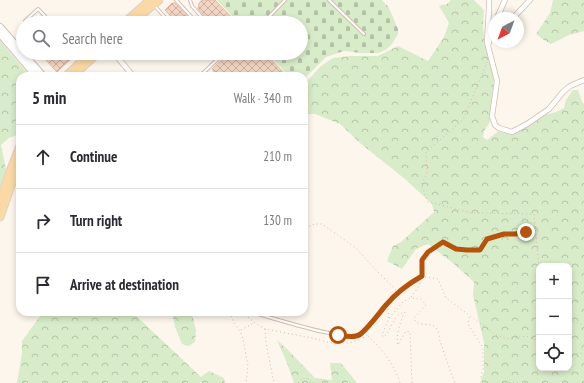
<!DOCTYPE html>
<html lang="en">
<head>
<meta charset="utf-8">
<style>
  :root { --surface:#fff; --page:#f2f2f3; --text:#2b2b33; --muted:#7c7c81; --line:#e1e1e2 }
  body { margin:0; font-family:"PT Sans Narrow",sans-serif; background:var(--page); color:var(--text) }
  .controls { position:absolute; right:12px; bottom:12px; display:grid; overflow:hidden; border-radius:8px; box-shadow:0 2px 6px #0003 }
  .controls button { width:36px; height:36px; display:grid; place-items:center; padding:0; border:0; border-bottom:1px solid var(--line); background:var(--surface); color:var(--text); font:20px sans-serif }
  .compass { position:absolute; left:488px; top:12px; width:36px; height:36px; border-radius:50%; background:var(--surface); box-shadow:0 2px 6px #0003; rotate:221deg }
  .stop { position:absolute; width:12px; height:12px; margin:-9px; border:3px solid #b45309; border-radius:50%; background:#fff }
  .stop.end { background:#b45309; border-color:#fff; box-shadow:0 1px 4px #0008 }
  .list { margin:0; padding:0; list-style:none }
  h2 { display:flex; justify-content:space-between; align-items:center; height:52px; margin:0; padding:0 16px; font-size:17px }
  h2 small { font-size:13px; font-weight:400; color:var(--muted) }
  .list li { display:grid; grid-template-columns:26px 1fr auto; gap:12px; align-items:center; box-sizing:border-box; height:64px; padding:0 16px; border-top:1px solid var(--line) }
  .list b { display:block; font-size:15px; white-space:nowrap }
  .list em { font-size:13px; font-style:normal; color:var(--muted) }
  .icon { flex:none; width:22px; height:22px; fill:none; stroke:currentColor; stroke-width:2; stroke-linecap:round; stroke-linejoin:round }
  .map { position:relative; flex:none; width:584px; height:383px; overflow:hidden }
  .search { position:absolute; background:var(--surface); box-shadow:0 2px 6px #0003; left:16px; top:16px; width:292px; height:44px; display:flex; align-items:center; gap:10px; box-sizing:border-box; padding:0 14px; border-radius:22px; color:var(--muted); font-size:15px }
  .panel { position:absolute; background:var(--surface); box-shadow:0 2px 6px #0003; left:16px; top:72px; width:292px; height:244px; border-radius:12px }
  .map>svg:first-child { display:block }
</style>
</head>
<body>
<div class="map">
<svg width="584" height="383" viewBox="0 0 584 383">
  <defs>
    <pattern id="forest-crowns" width="20" height="18" patternUnits="userSpaceOnUse"><rect width="20" height="18" fill="#d8ecc9"/><path d="M2 6a3 3 0 1 1 6 0M12 15a3 3 0 1 1 6 0" fill="none" stroke="#b4c2a5"/></pattern>
    <pattern id="cemetery-stones" width="16" height="16" patternUnits="userSpaceOnUse"><rect width="16" height="16" fill="#d8ecc9"/><path d="M2 7V4a2 2 0 0 1 4 0v3zM10 15v-3a2 2 0 0 1 4 0v3z" fill="#b4c2a5"/></pattern>
    <pattern id="building-cross-hatch" width="8" height="8" patternUnits="userSpaceOnUse"><rect width="8" height="8" fill="#f3d5c3"/><path d="M0 0l8 8M0 8l8-8" fill="none" stroke="#cab0a1"/></pattern>
  </defs>
  <rect width="100%" height="100%" fill="#fdf6ec"/>
  <!-- forest -->
  <g fill="url(#forest-crowns)" fill-rule="evenodd">
    <path d="M451,0H474L484,10L483,27L486,50L494,76L490,122L484,131L483,137L487,140L500,130L515,133L542,116L556,112L564,108L566,100L573,90H578L582,101L584,104V383H480L484,372V343L473,295L474,282L454,264L428,244L416,249L402,269L387,261L393,246L401,242L434,212L432,204L405,179L360,143L340,124L315,114H304V82L309,79L321,66L333,58L350,56H378L398,46L428,61L444,37L449,23L439,6L447,4ZM539,266H569V368H539Z"/>
    <path d="M553,0H584V31L569,35L551,44L544,40L536,34L550,13Z"/>
    <path d="M0,41L30,76H20V134L9,138L1,145L6,169L0,186Z"/>
    <path d="M43,312H132L201,377L209,371L224,378L225,383H17L22,353V341Z"/>
    <path d="M172,312H192L193,318L196,330L195,342L189,346L182,344L175,327Z"/>
    <path d="M277,340L288,350L315,378L332,380L330,363H341L357,383H294L287,363Z"/>
  </g>
  <!-- cemetery -->
  <path fill="url(#cemetery-stones)" d="M217,0H382L389,8L398,29V34L392,44L387,49L379,53H362L344,51L326,57L304,79V76H289L267,53H301V23H239Z"/>
  <!-- building -->
  <g fill="url(#building-cross-hatch)" stroke="#e6bba3">
    <path d="M202,0H215L237,23H211L198,9L199,3Z"/>
    <path d="M172,3H175L194,23H177L165,10Z"/>
    <path d="M49,53H77L57,72L44,58Z"/>
    <path d="M225,53H265L285,74L282,76H218L212,69L227,55Z"/>
  </g>
  <g fill="none" stroke-linecap="round" stroke-linejoin="round">
    <!-- service casing -->
    <g stroke="#d1beb0" stroke-width="4">
      <g id="service">
        <path d="M176,0L197,23"/>
        <path d="M190,0L192,6L207,23"/>
        <path d="M329,0L364,34"/>
        <path d="M154,5L170,23"/>
        <path d="M25,21L38,9L45,16L49,23"/>
        <path d="M263,23L285,0"/>
        <path d="M30,60L37,53"/>
        <path d="M200,76L222,55L220,53"/>
        <path d="M304,229L306,227"/>
        <path d="M254,312L261,315C277,319 347,342 360,335C367,330 379,312 386,305C396,293 408,284 422,276"/>
      </g>
    </g>
    <!-- minor casing -->
    <g stroke="#d1beb0" stroke-width="6">
      <g id="minor">
        <path d="M489,0V9L487,42L497,81L492,116L495,125L499,128L512,132L527,124L549,109L563,92L570,86L584,80"/>
        <path d="M497,18L505,0"/>
        <path d="M513,18L530,0"/>
        <path d="M488,45L494,27"/>
        <path d="M114,53L133,76"/>
      </g>
    </g>
    <!-- secondary casing -->
    <g stroke="#d6c0b0" stroke-width="8">
      <g id="secondary">
        <path d="M0,27L43,76"/>
        <path d="M0,34L36,76"/>
      </g>
    </g>
    <!-- primary casing -->
    <g stroke="#dad1cd" stroke-width="9">
      <g id="primary">
        <path d="M124,23L150,0"/>
        <path d="M132,23L159,0"/>
        <path d="M66,76L83,60"/>
        <path d="M73,76L98,53"/>
        <path d="M0,200L9,174L20,146"/>
        <path d="M0,217L20,160"/>
      </g>
    </g>
    <!-- path -->
    <g stroke="#d9b8a5" stroke-width="1" stroke-dasharray="1 3" stroke-linecap="butt">
      <path d="M487,62L463,120L426,152L427,173L421,185L428,202L472,213L534,214L539,266"/>
      <path d="M309,226L315,224H322L356,248L376,270L396,290"/>
      <path d="M422,273V260L428,252L443,242L456,249L467,250H480L487,239L503,234H515L526,232L535,234"/>
      <path d="M425,277L438,279L446,298L496,335L507,339L526,336L539,341"/>
      <path d="M539,281L538,311H539"/>
      <path d="M411,297L418,288L422,280"/>
      <path d="M388,309L389,318L382,335L383,337C391,333 392,315 405,312C401,319 395,337 398,345L406,331L410,332L412,383"/>
      <path d="M232,312L231,315L234,323L240,331L243,339L248,366L246,383"/>
      <path d="M242,312L255,323L265,329L312,338L331,343H350L360,339"/>
      <path d="M469,317L468,324L483,348V369L481,377L484,383"/>
      <path d="M389,318L403,302L410,298L421,299L426,305L414,318C417,329 431,320 437,329C439,332 439,338 440,341C445,355 449,369 455,383"/>
      <path d="M569,321L584,325"/>
      <path d="M265,329L266,343L274,383"/>
      <path d="M241,330L254,323"/>
      <path d="M368,336C382,349 394,364 400,383"/>
      <path d="M363,338L368,335"/>
      <path d="M569,352L573,354L584,353"/>
      <path d="M298,383L302,378L308,379L312,383"/>
      <path d="M505,383L512,382L520,383"/>
    </g>
    <!-- service -->
    <use href="#service" stroke="#fff" stroke-width="2"/>
    <!-- minor -->
    <use href="#minor" stroke="#fff" stroke-width="4.5"/>
    <!-- secondary -->
    <use href="#secondary" stroke="#fff" stroke-width="6"/>
    <!-- primary -->
    <use href="#primary" stroke="#fbd9a5" stroke-width="7"/>
  </g>
  <g fill="none" stroke-linecap="round" stroke-linejoin="round">
    <!-- route -->
    <path stroke="#b45309" stroke-width="5" d="M338,335C344,336 354,338 359,335C366,331 380,312 386,305C396,293 408,284 422,276V260L428,252L443,242L456,249L467,250H480L487,239L504,234H515L526,232"/>
  </g>
</svg>
<div class="controls">
<button>+</button>
<button>−</button>
<button><svg class="icon" aria-label="locate" viewBox="0 0 24 24"><circle cx="12" cy="12" r="6"/><path d="M12 2v4M12 18v4M2 12h4M18 12h4"/></svg></button>
</div>
<svg class="compass" viewBox="-18 -18 36 36"><path d="M0-13l5 13h-10z" fill="#e53935"/><path d="M0 13l5-13h-10z" fill="#7c7c81"/></svg>
<div class="stop" style="left:338px;top:335px"></div>
<div class="stop end" style="left:526px;top:232px"></div>
<div class="search"><svg class="icon" aria-label="search" viewBox="0 0 24 24"><circle cx="10" cy="10" r="6"/><path d="M15 15l6 6"/></svg>Search here</div>
<section class="panel">
<h2>5 min<small>Walk · 340 m</small></h2>
<ul class="list">
<li><svg class="icon" aria-label="ahead" viewBox="0 0 24 24"><path d="M12 20V5M6 11l6-6 6 6"/></svg><div><b>Continue</b></div><em>210 m</em></li>
<li><svg class="icon" aria-label="right" viewBox="0 0 24 24"><path d="M7 20v-9h11M14 6l5 5-5 5"/></svg><div><b>Turn right</b></div><em>130 m</em></li>
<li><svg class="icon" aria-label="arrive" viewBox="0 0 24 24"><path d="M6 21V4h12l-3 4 3 4H6"/></svg><div><b>Arrive at destination</b></div></li>
</ul>
</section>
</div>
</body>
</html>
